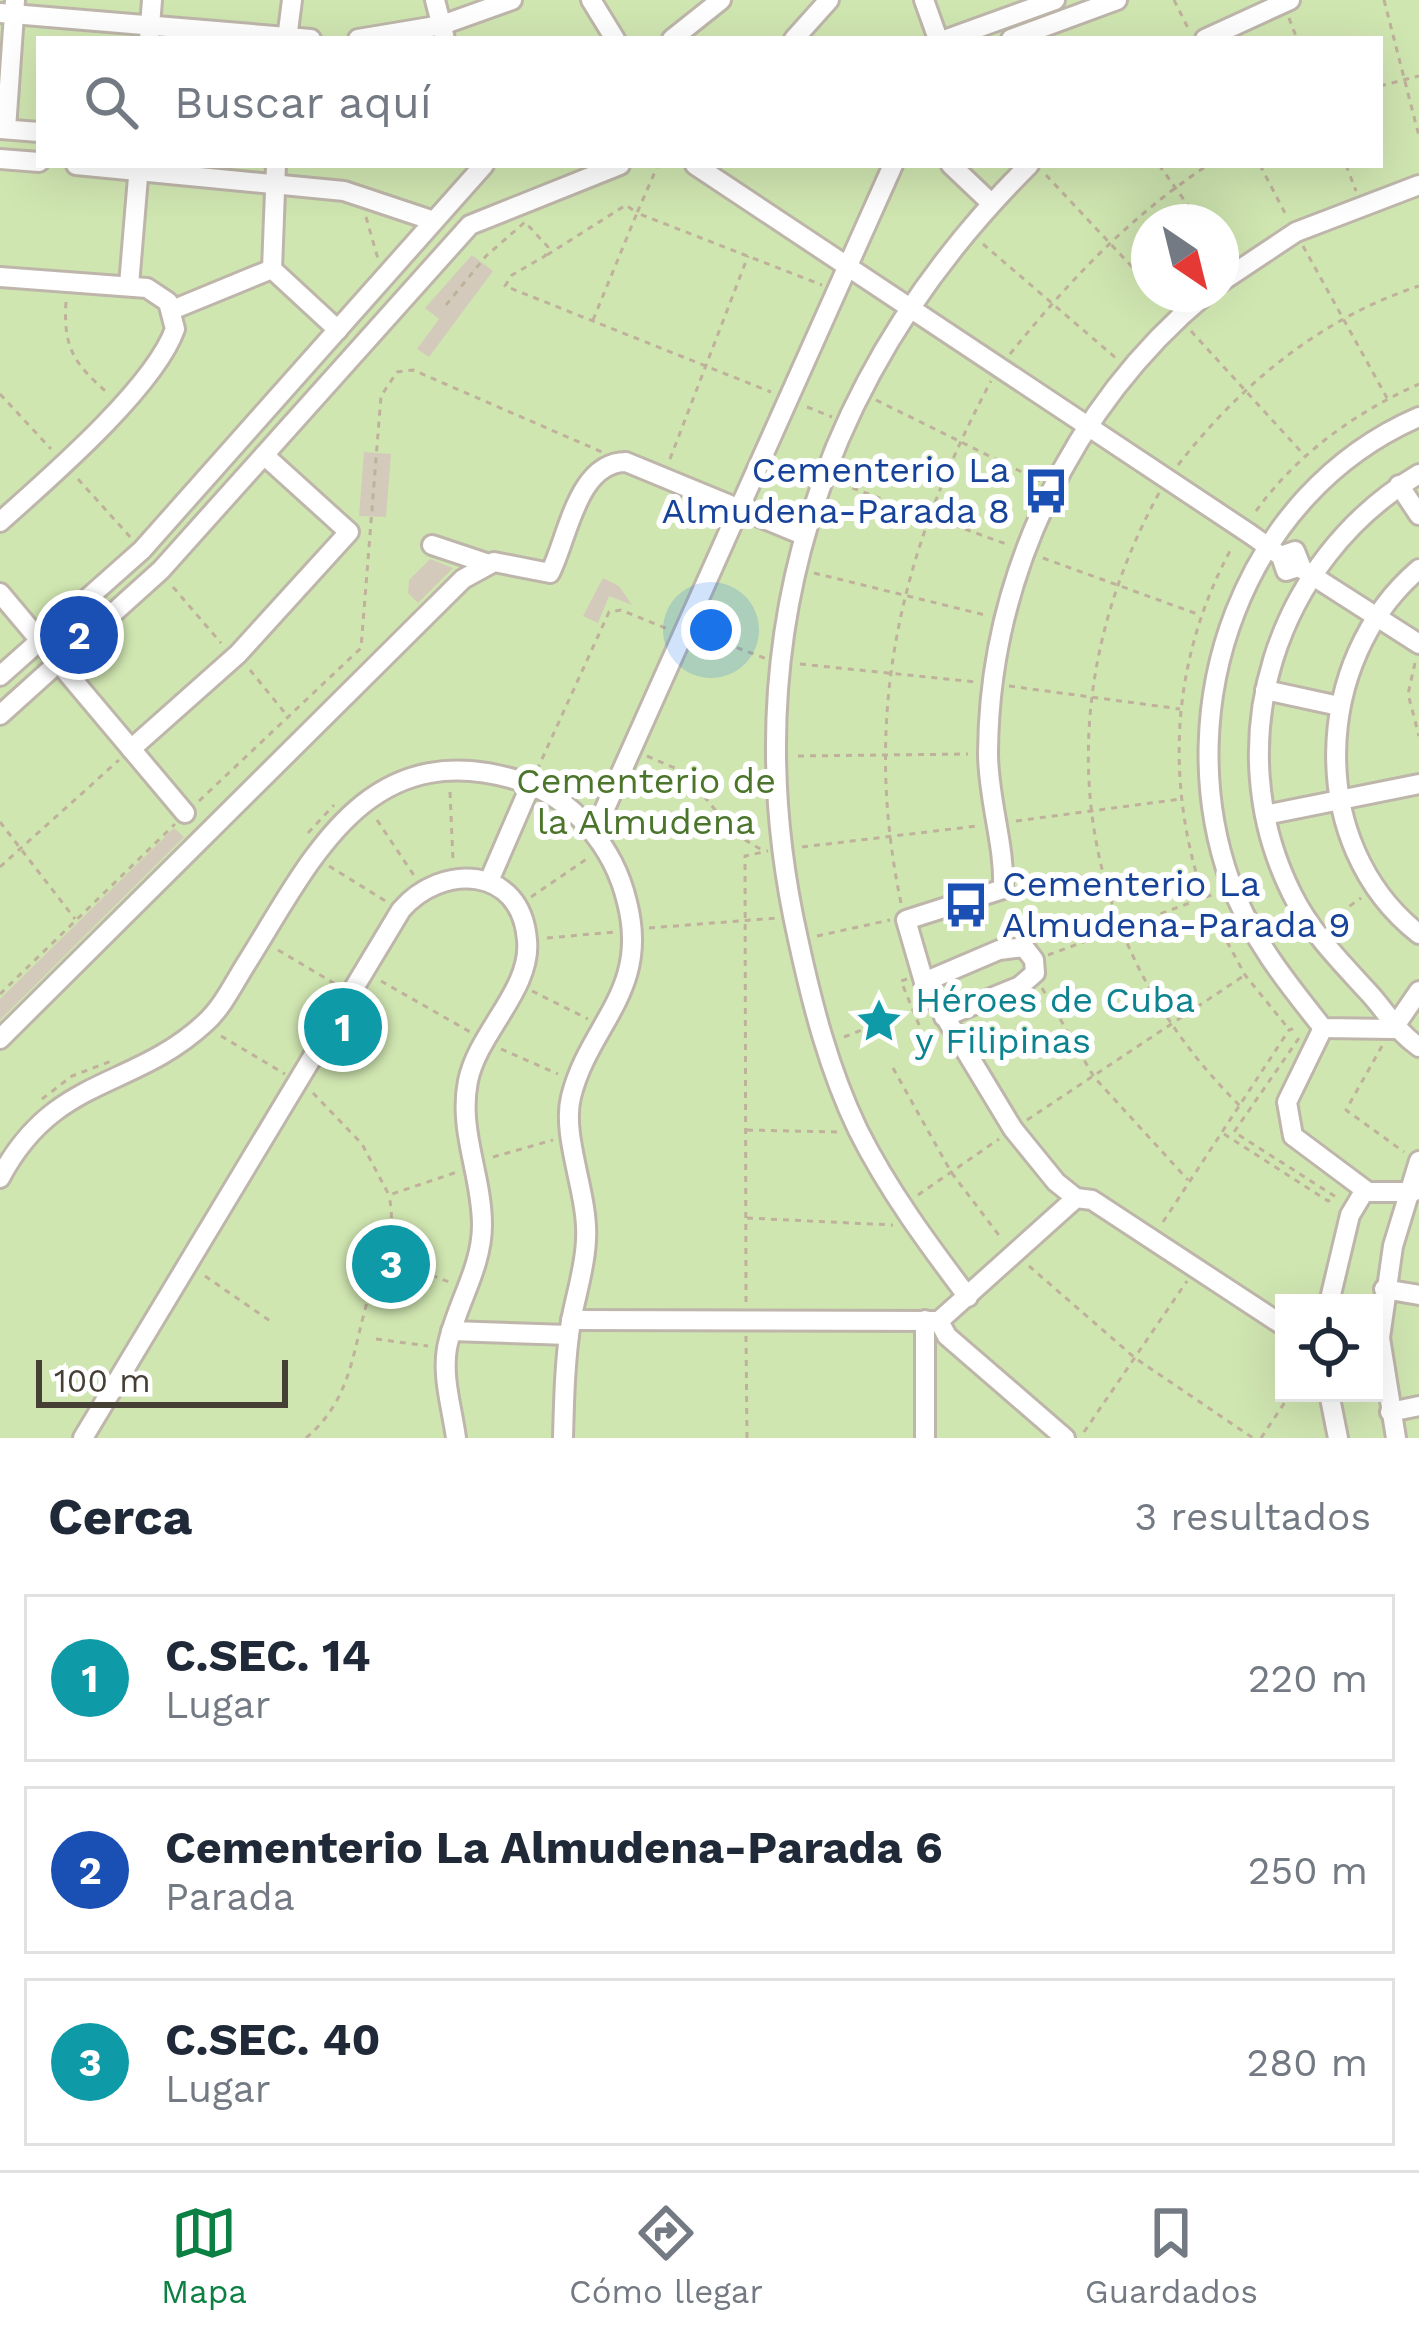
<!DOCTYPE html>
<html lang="es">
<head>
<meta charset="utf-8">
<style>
  :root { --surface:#fff; --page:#f6f6f7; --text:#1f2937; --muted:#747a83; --line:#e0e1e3; --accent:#0b8043 }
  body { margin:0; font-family:"Work Sans",sans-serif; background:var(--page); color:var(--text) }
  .controls { position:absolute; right:36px; bottom:36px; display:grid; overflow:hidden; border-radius:0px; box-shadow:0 12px 48px #0002 }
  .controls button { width:108px; height:108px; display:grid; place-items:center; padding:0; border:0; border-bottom:3px solid var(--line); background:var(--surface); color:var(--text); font:60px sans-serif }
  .compass { position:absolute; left:1131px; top:204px; width:108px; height:108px; border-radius:50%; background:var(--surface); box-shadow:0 12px 48px #0002; rotate:145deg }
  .scale { position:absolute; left:36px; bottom:30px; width:252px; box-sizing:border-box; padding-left:12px; border:6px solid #453f36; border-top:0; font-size:33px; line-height:42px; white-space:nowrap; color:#453f36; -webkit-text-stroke:9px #fff; paint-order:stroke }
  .you { position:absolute; left:711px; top:630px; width:42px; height:42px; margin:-30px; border:9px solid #fff; border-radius:50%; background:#1a73e8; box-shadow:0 0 0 18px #1a73e833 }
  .badge { display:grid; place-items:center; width:78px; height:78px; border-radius:50%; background:var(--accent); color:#fff; font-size:39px; font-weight:700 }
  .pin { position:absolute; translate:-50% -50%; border:6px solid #fff; box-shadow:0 3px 12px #0006 }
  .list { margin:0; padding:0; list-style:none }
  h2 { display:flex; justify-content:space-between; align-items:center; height:156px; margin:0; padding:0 48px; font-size:51px }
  h2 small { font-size:39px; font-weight:400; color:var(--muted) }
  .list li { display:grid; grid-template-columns:78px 1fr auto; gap:36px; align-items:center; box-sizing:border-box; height:168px; margin:0 24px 24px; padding:0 24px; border:3px solid var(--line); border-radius:0px }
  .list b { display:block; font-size:45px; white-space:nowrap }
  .list p { margin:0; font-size:39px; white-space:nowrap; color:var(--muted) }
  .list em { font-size:39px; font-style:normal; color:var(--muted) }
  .icon { flex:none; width:66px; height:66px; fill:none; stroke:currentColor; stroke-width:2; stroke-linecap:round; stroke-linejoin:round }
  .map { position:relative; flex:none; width:1419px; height:1438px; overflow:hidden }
  .search { position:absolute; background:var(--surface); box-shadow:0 12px 48px #0002; left:36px; right:36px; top:36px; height:132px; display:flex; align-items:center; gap:30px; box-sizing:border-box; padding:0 42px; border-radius:0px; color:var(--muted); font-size:45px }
  .sheet { height:732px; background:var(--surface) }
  nav { display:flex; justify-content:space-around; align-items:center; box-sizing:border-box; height:168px; border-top:3px solid var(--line); background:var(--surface); font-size:33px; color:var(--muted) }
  nav a { display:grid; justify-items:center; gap:6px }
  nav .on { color:var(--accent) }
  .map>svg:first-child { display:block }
</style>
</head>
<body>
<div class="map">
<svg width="1419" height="1438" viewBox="0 0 1419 1438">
  <rect width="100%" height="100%" fill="#f3efe7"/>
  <!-- green -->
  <path fill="#d0e6b1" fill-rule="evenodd" d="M0,0H1419V1438H0ZM39,39H1380V165H39ZM1149,222H1221V294H1149ZM1284,1303H1374V1393H1284Z"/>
  <!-- building -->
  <g fill="#d4cabc">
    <path d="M472,255L493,271L429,357L417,349L439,319L425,308Z"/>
    <path d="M364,452L391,454L386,517L359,516Z"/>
    <path d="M430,559L453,568L418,603L408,593L409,580Z"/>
    <path d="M603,578L619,586L632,605L609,596L598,623L583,616Z"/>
    <path d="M174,828L184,837L0,1020V999Z"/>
  </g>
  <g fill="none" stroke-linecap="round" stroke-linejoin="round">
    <!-- minor casing -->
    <g stroke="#beb6aa" stroke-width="24">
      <g id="minor">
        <path d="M435,0L445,39"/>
        <path d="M591,0L615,39"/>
        <path d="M924,0L938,39"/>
        <path d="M0,13L311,39"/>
        <path d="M149,39L152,0"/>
        <path d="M287,39L292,0"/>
        <path d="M358,39L442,25L512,0"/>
        <path d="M672,39L721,0"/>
        <path d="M794,39L829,0"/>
        <path d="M947,39L1055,0"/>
        <path d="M1011,39L1117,0"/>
        <path d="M1205,39L1290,0"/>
        <path d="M0,129L39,132"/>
        <path d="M6,129L15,0"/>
        <path d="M0,159L39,162"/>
        <path d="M76,165L344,191L434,221"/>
        <path d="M695,165L1250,534L1281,556L1286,571L1301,566L1295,551L1281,556"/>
        <path d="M951,165L991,203"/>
        <path d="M272,269L276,165"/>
        <path d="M0,277L147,288L168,302L175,329C154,388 48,479 0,522"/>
        <path d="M1221,282L1296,232L1419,185"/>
        <path d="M129,285L139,165"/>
        <path d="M1206,294C1072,406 989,577 988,753C988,799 1005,845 1003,889L906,920L924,982L1013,1129L1056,1182L1076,1198L1092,1200L1284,1326"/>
        <path d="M172,310L272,269L338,330"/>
        <path d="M1419,474C1276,559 1216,742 1292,894C1312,934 1341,962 1370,994C1388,1014 1396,1031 1419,1047"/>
        <path d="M1399,485L1419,515"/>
        <path d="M432,545L486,563"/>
        <path d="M1302,569L1419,644"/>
        <path d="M1419,569C1312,660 1305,845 1419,934"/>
        <path d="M0,593L185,813"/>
        <path d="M0,676L142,550L484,165"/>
        <path d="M1265,690L1339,706"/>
        <path d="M0,715L161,570L470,225L620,165"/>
        <path d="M131,749L238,654L349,532L264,455"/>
        <path d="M1265,815L1419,784"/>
        <path d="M594,833L893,165"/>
        <path d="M489,881L531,784"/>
        <path d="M924,982L999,950L1024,947L1034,960L1035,973L1020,986L944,1017"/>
        <path d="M1323,1028L1287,1102L1293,1136L1368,1192H1413"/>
        <path d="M1393,1029L1323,1028C1287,983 1250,937 1230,881C1168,706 1243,493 1419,417"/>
        <path d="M1393,1029L1419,991"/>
        <path d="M0,1039L463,579L494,562L550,573C568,538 577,462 626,462L803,535"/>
        <path d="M0,1178C54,1075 133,1090 205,1023C222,1008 234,983 246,964C312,859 366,735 517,780C573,797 614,847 627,902C650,991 589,1024 571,1097C561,1137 589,1195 586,1240C585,1268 576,1294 571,1321C565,1359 564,1399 563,1438"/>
        <path d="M1384,1289L1419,1295"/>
        <path d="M968,1297C928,1244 888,1190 858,1130C829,1070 812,1004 798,939C732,646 817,376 1029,165"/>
        <path d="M1329,1303L1350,1215L1365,1190"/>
        <path d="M571,1320L939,1321"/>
        <path d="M925,1320V1438"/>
        <path d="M451,1331L569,1335"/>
        <path d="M1329,1393L1338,1438"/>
        <path d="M1390,1412L1419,1406"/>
        <path d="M83,1438L401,910C441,863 521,865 527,940C532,989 478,1032 468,1081C458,1131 482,1175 482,1225C482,1269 455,1306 447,1348C442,1378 452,1408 456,1438"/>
        <path d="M1065,1438L947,1336L939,1321L1076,1198"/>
        <path d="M1396,1438L1380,1338L1393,1246L1419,1161"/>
      </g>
    </g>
    <!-- path -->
    <g stroke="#bfb19b" stroke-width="3" stroke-dasharray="6 6" stroke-linecap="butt">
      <path d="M1174,0L1189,30"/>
      <path d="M1384,0L1419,136"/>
      <path d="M1289,18L1297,39"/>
      <path d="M1380,86L1419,76"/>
      <path d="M1159,165L1200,222"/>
      <path d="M1260,165L1287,217"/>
      <path d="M1346,165L1356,191"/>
      <path d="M1046,175L1149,285"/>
      <path d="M366,217L378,259"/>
      <path d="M983,244L1117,359"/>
      <path d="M1303,246L1387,398"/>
      <path d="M547,255L626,205L637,213L658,165"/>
      <path d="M1157,294L1168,306"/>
      <path d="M66,302C63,348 74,364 109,394"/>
      <path d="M446,305L486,256L525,222L548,247L545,256L512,275L505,286L771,392"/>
      <path d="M593,320L637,213L822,285"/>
      <path d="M1191,331L1305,456"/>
      <path d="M1010,354C1069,281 1129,217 1208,165"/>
      <path d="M0,394L51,449"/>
      <path d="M876,400L1040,481"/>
      <path d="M807,407L832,417"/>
      <path d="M670,459L748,256"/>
      <path d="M1178,465C1241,384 1321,318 1419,286"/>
      <path d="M78,479L132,539"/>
      <path d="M841,484L1006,544"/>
      <path d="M1159,493C1044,704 1068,936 1241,1107"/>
      <path d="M1256,511C1297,454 1356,412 1419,384"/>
      <path d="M1043,558L1200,615"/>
      <path d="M814,573L985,615"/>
      <path d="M173,587L221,643"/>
      <path d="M703,635L767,659"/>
      <path d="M1415,663L1408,694L1419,736"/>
      <path d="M800,664L976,682"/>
      <path d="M250,670L289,718"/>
      <path d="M1009,686L1180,709"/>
      <path d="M647,756L684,772L735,834L762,850"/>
      <path d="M798,756L968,754"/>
      <path d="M537,770L609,612L621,610L668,629"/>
      <path d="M450,792L453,860"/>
      <path d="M199,801L361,648L381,396L397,372L413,370L602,452"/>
      <path d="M377,820L415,877"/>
      <path d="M1016,821L1181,799"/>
      <path d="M0,822L75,919"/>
      <path d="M308,833L334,805"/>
      <path d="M802,847L977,826"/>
      <path d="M329,866L387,902"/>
      <path d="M0,867L119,760"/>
      <path d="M1199,883C1165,769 1174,655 1231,549"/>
      <path d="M531,897L588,858"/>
      <path d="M901,903C861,712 901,550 991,381"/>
      <path d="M1010,908L1018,927"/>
      <path d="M1210,910L1245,975L1288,1028"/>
      <path d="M1330,920L1361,898"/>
      <path d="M649,928L777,918"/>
      <path d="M817,936L890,920"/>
      <path d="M547,938L615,932"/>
      <path d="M278,950L337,985"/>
      <path d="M1048,955L1214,894"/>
      <path d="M907,979L901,981L926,1042L939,1036"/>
      <path d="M381,981L472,1033"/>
      <path d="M1042,988L1094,1077L1188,1180"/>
      <path d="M532,991L588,1019"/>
      <path d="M0,994L175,824"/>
      <path d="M891,1019L921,1007"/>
      <path d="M221,1036L285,1074"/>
      <path d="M844,1037L864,1029"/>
      <path d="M1299,1038L1234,1132L1336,1197"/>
      <path d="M1382,1046L1346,1110L1404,1152"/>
      <path d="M501,1049L558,1074"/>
      <path d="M893,1068L951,1172L1001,1238"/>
      <path d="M313,1093L362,1144L389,1195L457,1172"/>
      <path d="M42,1099L72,1076L114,1060"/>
      <path d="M1027,1120L1245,975"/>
      <path d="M747,1130L840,1132"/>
      <path d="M1224,1134L1328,1201L1335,1198"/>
      <path d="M493,1157L553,1140"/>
      <path d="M918,1195L999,1139"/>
      <path d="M747,1218L893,1225"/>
      <path d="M1163,1222L1289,1030L1298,1027"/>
      <path d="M398,1262L449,1282"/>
      <path d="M1029,1266L1135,1358L1253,1438"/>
      <path d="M205,1276L273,1323"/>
      <path d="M746,1302L745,856L768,851"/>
      <path d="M746,1336L747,1438"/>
      <path d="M376,1339L428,1346"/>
      <path d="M1084,1432L1187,1281"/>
      <path d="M306,1438C353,1398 352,1350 369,1296C380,1260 398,1235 389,1196"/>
      <path d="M1261,1438L1291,1393"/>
    </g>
    <!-- minor -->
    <use href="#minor" stroke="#fff" stroke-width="18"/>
  </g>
  <!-- icons -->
  <defs>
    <g id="bus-bare" transform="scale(3.6)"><path d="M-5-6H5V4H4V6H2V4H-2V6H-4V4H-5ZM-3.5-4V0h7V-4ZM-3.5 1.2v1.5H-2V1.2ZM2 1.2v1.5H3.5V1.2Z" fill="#1a4fb4" stroke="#fff" stroke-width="2.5" paint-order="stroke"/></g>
    <g id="sight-bare" transform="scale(3.6)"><path d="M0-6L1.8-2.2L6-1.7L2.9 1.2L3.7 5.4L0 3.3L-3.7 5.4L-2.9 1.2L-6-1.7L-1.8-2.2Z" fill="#0f9aa8" stroke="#fff" stroke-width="2.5" paint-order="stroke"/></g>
  </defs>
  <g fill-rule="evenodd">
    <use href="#bus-bare" x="1046" y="491"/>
    <use href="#bus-bare" x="966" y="905"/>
    <use href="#sight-bare" x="879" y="1021"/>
  </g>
  <g text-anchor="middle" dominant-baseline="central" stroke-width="12" stroke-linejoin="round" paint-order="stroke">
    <!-- transit labels -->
    <g font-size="36" fill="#164399" stroke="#fff" text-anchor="end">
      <text x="1010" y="470">Cementerio La<tspan x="1010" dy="41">Almudena-Parada 8</tspan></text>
      <text x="1002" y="884" text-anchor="start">Cementerio La<tspan x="1002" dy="41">Almudena-Parada 9</tspan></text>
    </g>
    <!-- park labels -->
    <g font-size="36" fill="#4a752b" stroke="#fff">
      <text x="646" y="781">Cementerio de<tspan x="646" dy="41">la Almudena</tspan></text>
    </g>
    <!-- culture labels -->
    <g font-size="36" fill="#0d838f" stroke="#fff" text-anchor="start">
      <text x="915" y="1000">Héroes de Cuba<tspan x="915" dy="41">y Filipinas</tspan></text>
    </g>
  </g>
</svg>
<div class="controls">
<button><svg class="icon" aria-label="locate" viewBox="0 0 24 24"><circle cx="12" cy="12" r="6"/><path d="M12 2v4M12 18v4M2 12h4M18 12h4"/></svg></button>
</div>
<svg class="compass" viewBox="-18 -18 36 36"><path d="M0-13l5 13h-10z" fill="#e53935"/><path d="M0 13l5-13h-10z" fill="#747a83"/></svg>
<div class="scale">100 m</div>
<div class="you"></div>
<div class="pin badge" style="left:343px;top:1027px;background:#0f9aa8">1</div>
<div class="pin badge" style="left:79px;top:635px;background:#1a4fb4">2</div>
<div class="pin badge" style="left:391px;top:1264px;background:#0f9aa8">3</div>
<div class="search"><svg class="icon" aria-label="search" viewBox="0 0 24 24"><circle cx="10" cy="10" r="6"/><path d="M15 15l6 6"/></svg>Buscar aquí</div>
</div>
<section class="sheet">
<h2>Cerca<small>3 resultados</small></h2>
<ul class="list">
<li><span class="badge" style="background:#0f9aa8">1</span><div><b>C.SEC. 14</b><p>Lugar</p></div><em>220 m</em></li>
<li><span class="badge" style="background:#1a4fb4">2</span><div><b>Cementerio La Almudena-Parada 6</b><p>Parada</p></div><em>250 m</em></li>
<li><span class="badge" style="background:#0f9aa8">3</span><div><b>C.SEC. 40</b><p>Lugar</p></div><em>280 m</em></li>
</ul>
</section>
<nav>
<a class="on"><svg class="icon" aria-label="map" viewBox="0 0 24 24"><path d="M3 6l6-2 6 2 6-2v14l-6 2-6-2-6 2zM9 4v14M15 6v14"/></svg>Mapa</a>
<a><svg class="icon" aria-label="directions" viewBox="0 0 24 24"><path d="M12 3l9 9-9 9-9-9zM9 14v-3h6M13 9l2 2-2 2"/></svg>Cómo llegar</a>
<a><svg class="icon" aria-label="saved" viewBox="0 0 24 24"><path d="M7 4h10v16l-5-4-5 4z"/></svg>Guardados</a>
</nav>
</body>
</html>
